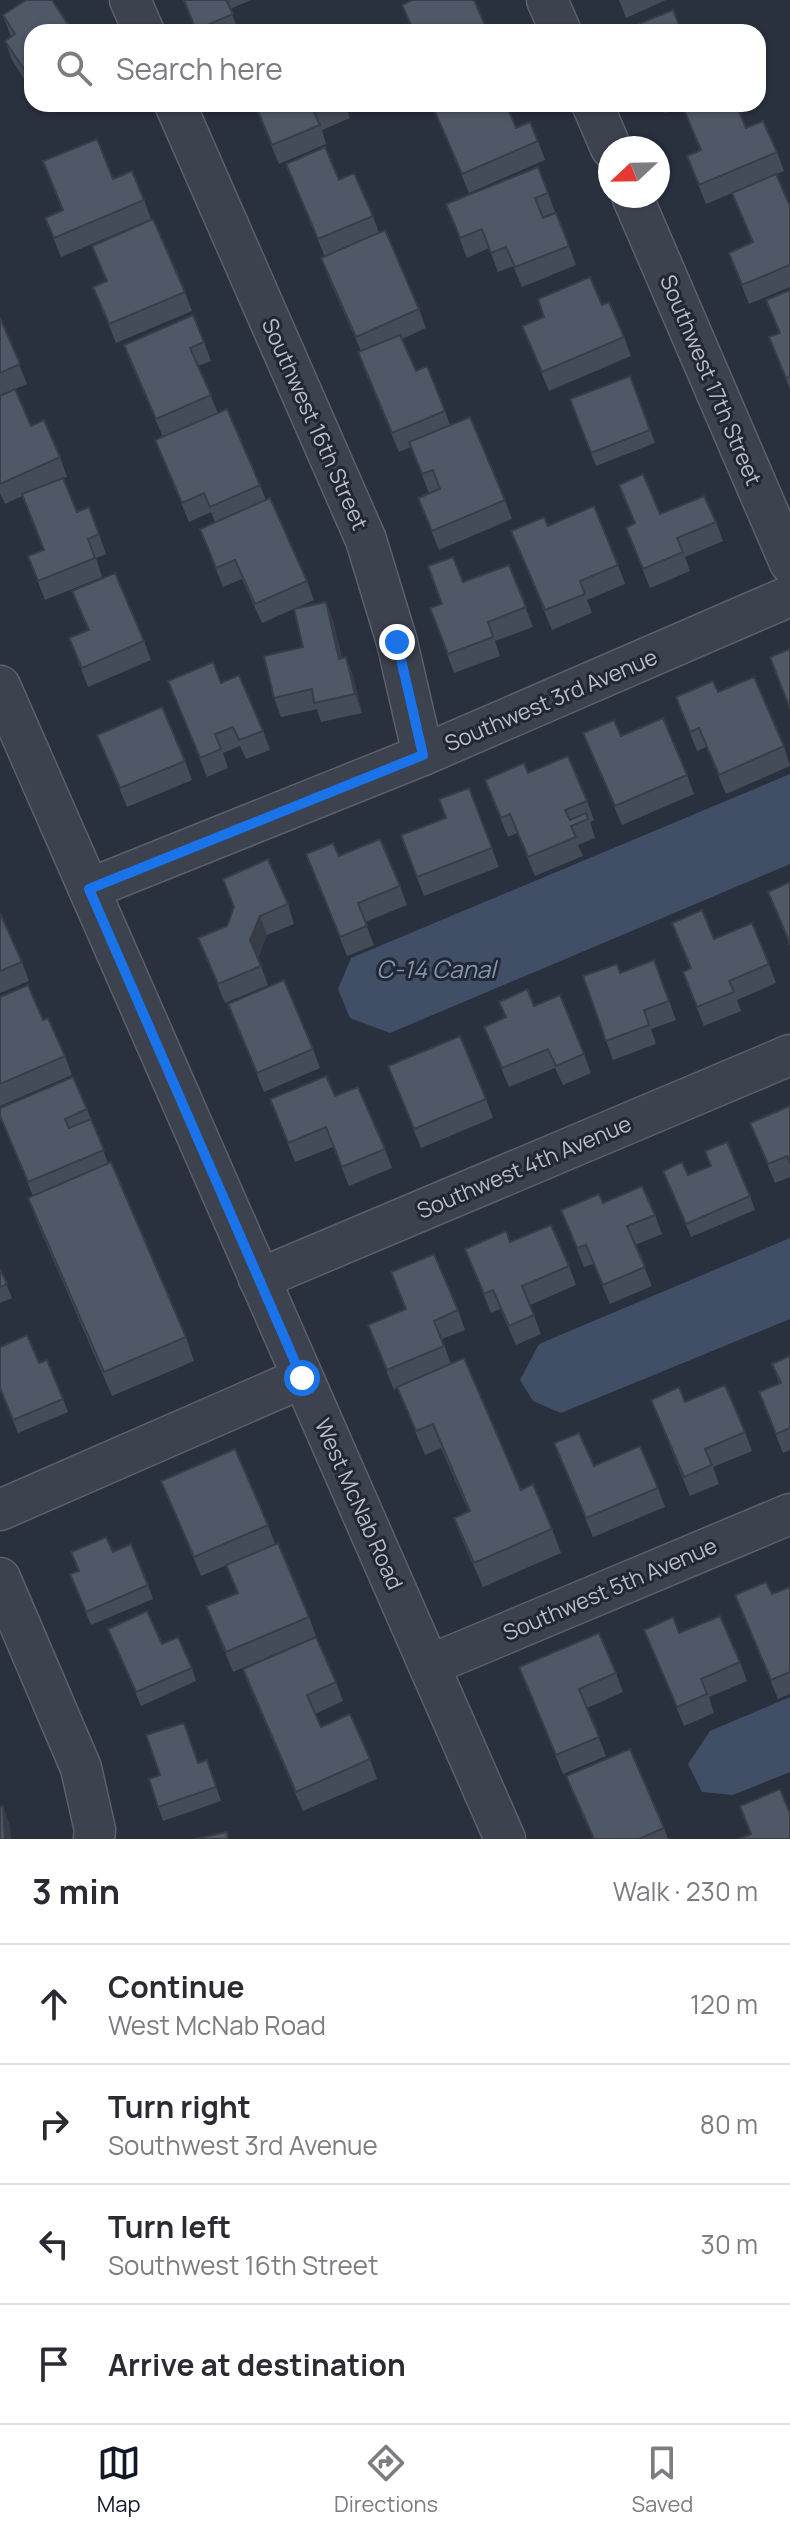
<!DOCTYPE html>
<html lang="en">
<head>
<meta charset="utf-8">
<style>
  :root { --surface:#fff; --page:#f7f7f7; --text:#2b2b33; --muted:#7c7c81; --line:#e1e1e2; --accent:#111827 }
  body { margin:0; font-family:Manrope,sans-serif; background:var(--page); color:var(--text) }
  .compass { position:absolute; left:598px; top:136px; width:72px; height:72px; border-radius:50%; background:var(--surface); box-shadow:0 2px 6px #0004; rotate:248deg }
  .stop { position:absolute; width:24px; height:24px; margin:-18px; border:6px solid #1a73e8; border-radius:50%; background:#fff }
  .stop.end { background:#1a73e8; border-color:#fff; box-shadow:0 2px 8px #0008 }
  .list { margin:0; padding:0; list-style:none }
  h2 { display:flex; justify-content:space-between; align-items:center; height:104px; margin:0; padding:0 32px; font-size:34px }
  h2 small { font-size:26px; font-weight:400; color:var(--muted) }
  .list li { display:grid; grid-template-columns:52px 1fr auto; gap:24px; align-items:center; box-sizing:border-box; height:120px; padding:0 32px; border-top:2px solid var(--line) }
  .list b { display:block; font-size:30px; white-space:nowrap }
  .list p { margin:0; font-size:26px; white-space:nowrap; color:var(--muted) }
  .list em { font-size:26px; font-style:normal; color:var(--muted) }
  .icon { flex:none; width:44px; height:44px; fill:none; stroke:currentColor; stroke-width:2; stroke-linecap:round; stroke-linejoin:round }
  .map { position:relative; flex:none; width:790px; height:1839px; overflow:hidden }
  .search { position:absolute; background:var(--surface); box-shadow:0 2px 6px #0004; left:24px; right:24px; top:24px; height:88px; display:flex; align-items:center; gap:20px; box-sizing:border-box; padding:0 28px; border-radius:24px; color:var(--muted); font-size:30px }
  .sheet { height:584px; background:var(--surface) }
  nav { display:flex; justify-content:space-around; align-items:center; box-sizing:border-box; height:112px; border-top:2px solid var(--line); background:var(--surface); font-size:22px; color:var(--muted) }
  nav a { display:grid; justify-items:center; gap:4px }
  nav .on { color:var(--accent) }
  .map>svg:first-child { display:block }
</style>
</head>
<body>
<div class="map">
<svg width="790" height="1839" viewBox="0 0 790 1839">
  <rect width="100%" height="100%" fill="#29313f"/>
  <!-- water -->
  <g fill="#404e66">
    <path d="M790,774V864L390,1033L350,1018L338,989L351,958Z"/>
    <path d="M790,1238V1319L561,1413L533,1401L520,1380L539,1344Z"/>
    <path d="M790,1697V1772L733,1795L702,1792L688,1764L710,1731Z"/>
  </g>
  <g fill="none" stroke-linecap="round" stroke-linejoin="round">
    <!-- minor casing -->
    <g stroke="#5a616c" stroke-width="43">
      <g id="minor">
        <path d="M130,0L144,32"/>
        <path d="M547,0L561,32"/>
        <path d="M175,104L366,540L397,642L423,755"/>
        <path d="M592,104L611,148"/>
        <path d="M632,196L790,563"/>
        <path d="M0,686L505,1839"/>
        <path d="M89,889L423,755L790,596"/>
        <path d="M259,1279L790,1055"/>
        <path d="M0,1510L302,1378"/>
        <path d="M0,1578L81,1768L95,1830L94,1839"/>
        <path d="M430,1665L790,1514"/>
      </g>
    </g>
    <!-- minor -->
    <use href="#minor" stroke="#3c434f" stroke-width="40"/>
  </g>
  <!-- wall -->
  <g fill="#444c59">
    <path d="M183,0H251L230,9L239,32H196Z"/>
    <path d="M619,0H666L626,18Z"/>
    <path d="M3,15L32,32V91L12,60L5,41L11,37Z"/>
    <path d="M254,104H345L350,118L322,130L326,144L279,164Z"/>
    <path d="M661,104H687L665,113Z"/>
    <path d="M432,105L516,128L538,141L545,160L469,193Z"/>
    <path d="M684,110L746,128L777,152L784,171L776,174L790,206V287L749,304L729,253L752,242L732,193L706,204L687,156L700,151Z"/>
    <path d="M43,161L113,179L144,200L151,219L61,257L45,218L62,210Z"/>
    <path d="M286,164L339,180L373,216L379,233L419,309L426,328L402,339L416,371L445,411L450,425L505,500L512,519L439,550L418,498L429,493L411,447L399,452L365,371L358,352L361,351L328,277L321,258L325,257Z"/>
    <path d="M548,193L555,212L542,217L569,246L576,265L522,287L513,266L498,272L489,248L467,258L446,204Z"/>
    <path d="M92,246L185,292L192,311L116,343L93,287L106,281Z"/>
    <path d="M790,290V389L769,337L779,333L766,300Z"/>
    <path d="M602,305L624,337L631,356L549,391L522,326Z"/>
    <path d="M0,318L27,384L0,395Z"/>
    <path d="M204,342L211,361L198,366L218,413L260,485L266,500L307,581L314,600L262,623L242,579L223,587L200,529L215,522L211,512L189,522L155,440L163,437L131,364L124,345Z"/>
    <path d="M630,376L655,443L596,466L570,399Z"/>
    <path d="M0,396L31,426L60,457L67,477L63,478L77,512L99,534L106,554L96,558L102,577L45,600L28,556L43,550L22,496L5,504L0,493Z"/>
    <path d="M619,485L660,514L716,522L723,541L685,557L690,571L650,588L626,528L635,524Z"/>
    <path d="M548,526L618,565L625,584L587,600L592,613L552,630L511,531Z"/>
    <path d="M509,565L533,627L495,641L500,656L454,673L430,608L442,604Z"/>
    <path d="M72,591L144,641L151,660L88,687L69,638L88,630Z"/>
    <path d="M326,602L333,621L342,658L346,657L353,676L362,713L321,722L317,709L281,717L274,698L303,647Z"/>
    <path d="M168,681L221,683L263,731L270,750L246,759L240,746L223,753L228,768L207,777Z"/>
    <path d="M718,692L784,746L790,766L726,794L706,747L697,751L676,697Z"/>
    <path d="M583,733L621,736L687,775L694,794L622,825Z"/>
    <path d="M97,735L185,761L192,780L127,807Z"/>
    <path d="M528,773L587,801L594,820L590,822L595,838L578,845L583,856L535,876L517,833L508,837L485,780Z"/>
    <path d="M469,788L499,867L424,896L401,835L446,818L439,799Z"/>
    <path d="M306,854L339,856L400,886L407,905L365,922L374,945L347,956Z"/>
    <path d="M223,879L288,904L294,924L267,935L258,958L268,985L225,1003L198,938L227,926L234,908Z"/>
    <path d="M790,882V946L768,892Z"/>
    <path d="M0,913L22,962L29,981L0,993Z"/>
    <path d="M672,923L714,939L769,964L776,983L737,1000L741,1011L704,1026L683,972L690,968Z"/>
    <path d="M654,960L676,1020L651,1029L656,1044L613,1060L583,976L620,973Z"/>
    <path d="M0,997L43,1020L65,1056L72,1075L0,1106Z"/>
    <path d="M499,1002L534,1006L584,1054L591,1073L563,1085L555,1068L509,1087L484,1027L505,1017Z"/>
    <path d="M228,1004L313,1049L320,1068L264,1092Z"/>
    <path d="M388,1066L486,1099L493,1118L421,1148Z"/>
    <path d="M335,1096L385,1149L392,1168L349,1186L333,1147L295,1162L270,1099Z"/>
    <path d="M790,1106V1177L775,1183L750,1123Z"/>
    <path d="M87,1109L108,1163L186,1337L194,1361L112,1396L37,1222L28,1198L33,1196L0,1117Z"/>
    <path d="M663,1171L688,1175L750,1196L755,1210L691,1237Z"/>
    <path d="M603,1203L655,1215L662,1234L635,1245L652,1286L610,1304L593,1264L584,1267L561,1210Z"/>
    <path d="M510,1242L569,1266L576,1285L530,1305L541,1334L516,1345L500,1309L491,1313L465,1249Z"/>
    <path d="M0,1269L12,1298L0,1303Z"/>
    <path d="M391,1272L458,1310L465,1330L442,1339L451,1364L521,1490L552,1529L561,1553L483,1587L463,1542L454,1518L469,1512L441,1448L425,1455L397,1388L394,1390L368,1325L405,1309Z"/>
    <path d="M0,1347L39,1363L63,1399L68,1412L18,1433L0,1389Z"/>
    <path d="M790,1356V1450L783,1453L759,1392L779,1383L772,1364Z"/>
    <path d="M651,1400L745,1432L752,1451L713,1467L719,1484L690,1496Z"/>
    <path d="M554,1443L594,1466L658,1488L665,1507L593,1537Z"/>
    <path d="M161,1481L268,1525L275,1544L201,1576Z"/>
    <path d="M71,1552H113L148,1585L153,1599L91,1625L70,1574L78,1571Z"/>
    <path d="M226,1565L309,1617L316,1636L233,1672L206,1606L237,1593Z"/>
    <path d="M790,1587V1694L778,1699L735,1595L772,1594Z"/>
    <path d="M108,1629L192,1668L196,1681L141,1706Z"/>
    <path d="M644,1630L679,1633L740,1662L747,1681L709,1697L714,1713L684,1726Z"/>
    <path d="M519,1667L616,1673L623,1692L587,1708L606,1756L563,1774Z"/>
    <path d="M243,1669L336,1682L343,1701L315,1714L321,1727L370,1759L377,1779L303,1811L250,1688Z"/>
    <path d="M207,1760L221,1801L163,1821L149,1779Z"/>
    <path d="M566,1776L664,1828L668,1839H593Z"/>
  </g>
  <!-- shaded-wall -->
  <g fill="#373e48">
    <path d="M326,602L333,621L346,678L339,659Z"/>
    <path d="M346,657L353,676L362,713L355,694Z"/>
    <path d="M260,916L267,935L257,959L250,940Z"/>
    <path d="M3,1806L10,1826L11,1839H5Z"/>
  </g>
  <!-- building -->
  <g fill="#4f5867" stroke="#373e48" stroke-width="2">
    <path d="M26,0H52L73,32H32V81L5,41L15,34L3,15Z"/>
    <path d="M184,0H226L233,14L196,30Z"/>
    <path d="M412,0H474L488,32H414L402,5Z"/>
    <path d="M673,10L682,32H633L631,27Z"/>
    <path d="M255,104H332L314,112L320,125L272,145Z"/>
    <path d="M436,104H506L516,128L530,122L538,141L462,174L432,105Z"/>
    <path d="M697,104H736L746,128L763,121L777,152L699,185L687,156L701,150L684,110Z"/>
    <path d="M97,139L113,179L132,171L144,200L54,238L45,218L63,210L43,161Z"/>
    <path d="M325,147L339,180L354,173L373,216L318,239L286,164Z"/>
    <path d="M538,167L548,193L535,198L543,218L556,213L569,246L515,267L506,247L491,253L482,229L460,238L446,204Z"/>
    <path d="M776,174L790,206V265L742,285L729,253L753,242L732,193Z"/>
    <path d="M153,219L185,292L109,324L93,287L107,281L92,246Z"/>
    <path d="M385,230L419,309L356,337L321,258Z"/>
    <path d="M590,277L602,305L609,302L624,337L542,372L522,326L544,317L538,299Z"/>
    <path d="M790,290V377L786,378L769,337L780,333L766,300Z"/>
    <path d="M193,315L204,342L190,348L211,395L156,419L124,345Z"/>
    <path d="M0,318L20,364L0,373Z"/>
    <path d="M400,335L416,371L427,366L445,411L392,433L358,352Z"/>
    <path d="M630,376L650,430L591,453L570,399Z"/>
    <path d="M15,389L31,426L44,420L60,457L0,484V396Z"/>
    <path d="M227,409L260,485L210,507L204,493L182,503L155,440Z"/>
    <path d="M470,417L505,500L432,531L418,498L440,489L433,470L422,474L409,442Z"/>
    <path d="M643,474L660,514L704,496L716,522L677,538L683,552L643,569L626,528L635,523L619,485Z"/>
    <path d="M63,478L77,512L89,507L99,534L88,539L95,558L38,581L28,556L44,550L22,494Z"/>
    <path d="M270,498L307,581L255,604L235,560L216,568L200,529Z"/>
    <path d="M594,506L618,565L580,581L585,594L545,610L511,531L544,517L548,526Z"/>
    <path d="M453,557L463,582L509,565L526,607L488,622L493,637L448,654L430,608L442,604L428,566Z"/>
    <path d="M115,573L144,641L82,668L69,638L89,630L72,591Z"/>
    <path d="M326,602L339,659L346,657L355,694L314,703L312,689L274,698L264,656L303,647L294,609Z"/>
    <path d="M790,649V709L770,657Z"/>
    <path d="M213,662L221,683L239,675L263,731L239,740L233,727L215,734L221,749L200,758L168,681Z"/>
    <path d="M754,677L784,746L719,775L699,728L690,732L676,697L713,681L718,692Z"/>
    <path d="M162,707L185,761L120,788L97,735Z"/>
    <path d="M663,718L687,775L615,806L583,733L614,720L621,736Z"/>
    <path d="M568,756L587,801L565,810L570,820L586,813L588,819L571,826L576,837L528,857L510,814L501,818L485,780L524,763L528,773Z"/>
    <path d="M469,788L492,848L417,877L401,835L446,818L439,799Z"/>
    <path d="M380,839L400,886L358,903L367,926L340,937L306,854L333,843L339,856Z"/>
    <path d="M268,859L288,904L260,916L250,940L261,966L218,984L198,938L227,926L234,907L223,879Z"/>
    <path d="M790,882V943L768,892Z"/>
    <path d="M702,910L714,939L752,923L769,964L729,981L734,992L697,1007L683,972L691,968L672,923Z"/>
    <path d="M0,913L22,962L0,971Z"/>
    <path d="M654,960L669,1001L644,1010L649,1025L606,1041L583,976L617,964L620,973Z"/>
    <path d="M284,980L313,1049L257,1073L228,1004Z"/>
    <path d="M28,985L43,1020L48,1018L65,1056L0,1084V997Z"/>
    <path d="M527,989L534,1006L560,995L584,1054L556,1066L548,1049L502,1068L484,1027L506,1017L499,1002Z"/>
    <path d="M460,1036L486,1099L414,1129L388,1066Z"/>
    <path d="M326,1076L335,1096L358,1087L385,1149L342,1167L326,1127L288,1143L270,1099Z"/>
    <path d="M73,1077L87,1109L65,1119L69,1128L91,1119L104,1150L28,1182L0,1116V1108Z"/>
    <path d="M790,1106V1163L787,1156L768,1164L750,1123Z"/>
    <path d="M727,1142L750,1196L686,1224L663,1171L682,1162L688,1175L711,1166L705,1151Z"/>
    <path d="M111,1162L186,1337L104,1372L28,1198Z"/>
    <path d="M642,1186L655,1215L627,1226L645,1267L603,1285L586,1245L577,1248L561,1210L599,1194L603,1203Z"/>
    <path d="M551,1225L569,1266L522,1286L534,1315L509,1326L493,1290L484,1294L465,1249L506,1231L510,1242Z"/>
    <path d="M434,1254L458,1310L434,1321L444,1346L387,1370L368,1325L406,1309L391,1272Z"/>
    <path d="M0,1269L7,1284L0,1287Z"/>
    <path d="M27,1335L39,1363L47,1360L63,1399L13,1420L0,1388V1347Z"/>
    <path d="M790,1356V1428L776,1434L759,1392L781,1383L772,1364Z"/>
    <path d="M464,1358L521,1490L533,1484L552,1529L474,1563L454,1518L470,1511L433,1424L416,1431L397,1387Z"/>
    <path d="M725,1385L745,1432L705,1449L712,1465L684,1477L651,1400L679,1387L685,1402Z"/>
    <path d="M579,1433L594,1466L640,1446L658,1488L586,1518L554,1443Z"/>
    <path d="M235,1449L268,1525L194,1557L161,1481Z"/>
    <path d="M106,1537L113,1552L131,1544L148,1585L86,1612L70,1574L79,1571L71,1552Z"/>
    <path d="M278,1543L309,1617L226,1652L206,1606L238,1593L226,1565Z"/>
    <path d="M766,1582L772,1594L790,1587V1672L771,1680L735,1595Z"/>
    <path d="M147,1611L162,1644L178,1637L192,1668L136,1692L108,1629Z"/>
    <path d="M720,1616L740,1662L701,1679L707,1694L677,1707L644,1630L673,1617L679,1633Z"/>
    <path d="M599,1633L616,1673L579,1689L599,1737L556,1755L519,1667Z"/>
    <path d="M316,1637L336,1682L307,1695L321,1727L350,1714L370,1759L296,1792L243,1669Z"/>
    <path d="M184,1723L198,1763L207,1760L216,1787L158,1807L149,1779L160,1775L146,1735Z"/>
    <path d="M630,1749L664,1828L639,1839H594L566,1776Z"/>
    <path d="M780,1789L790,1814V1839H739L751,1834L740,1806Z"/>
    <path d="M3,1806L5,1839H0V1807Z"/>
    <path d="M227,1832L228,1839H195Z"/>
  </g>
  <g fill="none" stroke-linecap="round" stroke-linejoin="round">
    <!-- route -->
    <path stroke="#1a73e8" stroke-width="10" d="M302,1378L89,889L423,755L397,642"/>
  </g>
  <g text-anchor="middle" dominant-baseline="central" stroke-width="6" stroke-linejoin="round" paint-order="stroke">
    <!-- street labels -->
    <g font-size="22" fill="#b9bec9" stroke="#212834">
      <text transform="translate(711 380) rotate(67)">Southwest 17th Street</text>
      <text transform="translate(315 424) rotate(66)">Southwest 16th Street</text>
      <text transform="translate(551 700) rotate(-23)">Southwest 3rd Avenue</text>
      <text transform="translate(524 1167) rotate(-23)">Southwest 4th Avenue</text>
      <text transform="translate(359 1504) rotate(66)">West McNab Road</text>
      <text transform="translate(610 1589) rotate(-23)">Southwest 5th Avenue</text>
    </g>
    <!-- water labels -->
    <g font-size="24" font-style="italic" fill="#8494ad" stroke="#212834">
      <text x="436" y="968">C-14 Canal</text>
    </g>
  </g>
</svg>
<svg class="compass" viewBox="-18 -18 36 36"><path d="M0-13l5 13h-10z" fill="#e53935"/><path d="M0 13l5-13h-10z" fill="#7c7c81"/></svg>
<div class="stop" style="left:302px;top:1378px"></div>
<div class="stop end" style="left:397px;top:642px"></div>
<div class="search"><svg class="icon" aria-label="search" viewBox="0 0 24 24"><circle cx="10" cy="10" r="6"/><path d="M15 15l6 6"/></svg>Search here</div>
</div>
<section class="sheet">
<h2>3 min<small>Walk · 230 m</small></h2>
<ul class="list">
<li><svg class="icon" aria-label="ahead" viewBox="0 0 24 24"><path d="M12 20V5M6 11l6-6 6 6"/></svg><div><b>Continue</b><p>West McNab Road</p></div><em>120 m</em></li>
<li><svg class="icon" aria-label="right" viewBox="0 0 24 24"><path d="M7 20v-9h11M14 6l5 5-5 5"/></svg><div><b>Turn right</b><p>Southwest 3rd Avenue</p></div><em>80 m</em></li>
<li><svg class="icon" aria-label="left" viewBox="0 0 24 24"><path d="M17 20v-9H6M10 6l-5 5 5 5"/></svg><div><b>Turn left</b><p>Southwest 16th Street</p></div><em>30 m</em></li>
<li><svg class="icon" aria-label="arrive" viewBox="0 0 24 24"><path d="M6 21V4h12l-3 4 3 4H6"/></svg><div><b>Arrive at destination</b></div></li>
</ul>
</section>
<nav>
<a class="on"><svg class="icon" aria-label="map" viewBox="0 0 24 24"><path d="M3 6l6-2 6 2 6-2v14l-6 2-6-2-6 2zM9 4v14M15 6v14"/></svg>Map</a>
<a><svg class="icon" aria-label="directions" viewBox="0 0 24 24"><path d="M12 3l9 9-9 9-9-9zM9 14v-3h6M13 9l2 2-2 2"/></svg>Directions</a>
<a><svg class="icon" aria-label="saved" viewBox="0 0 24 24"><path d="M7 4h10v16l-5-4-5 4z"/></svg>Saved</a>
</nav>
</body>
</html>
